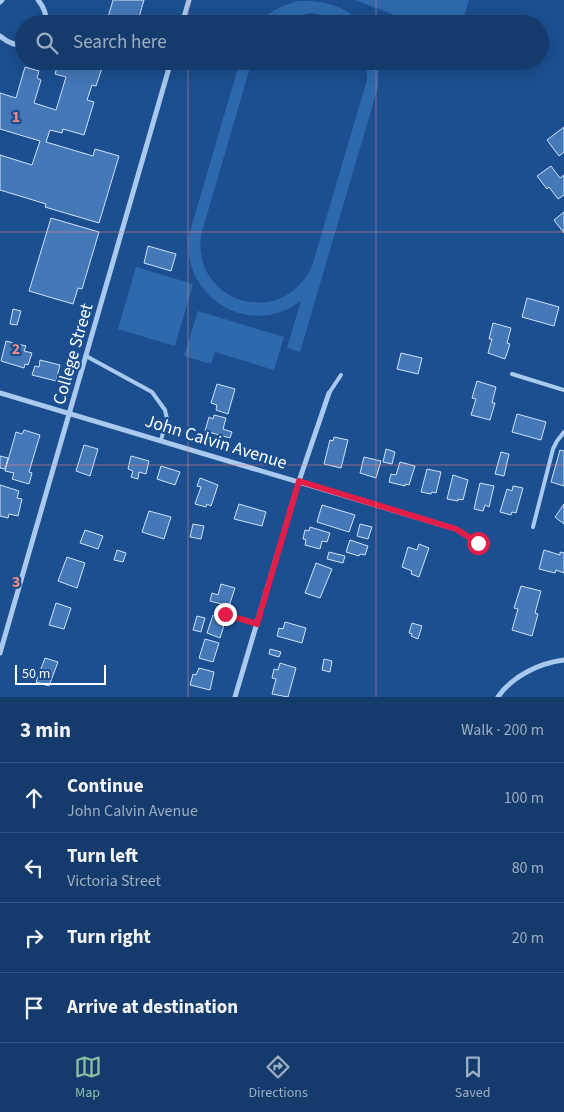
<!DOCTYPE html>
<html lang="en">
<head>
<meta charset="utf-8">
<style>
  :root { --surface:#143b6b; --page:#214673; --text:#f1f3f6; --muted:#9dadc1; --line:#33557e; --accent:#8abfa5 }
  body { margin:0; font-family:"Source Sans 3",sans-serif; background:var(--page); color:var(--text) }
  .scale { position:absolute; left:15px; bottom:12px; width:91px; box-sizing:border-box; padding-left:5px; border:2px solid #fff; border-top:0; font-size:14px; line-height:18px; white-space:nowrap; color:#fff; -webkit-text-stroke:4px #1b4f8f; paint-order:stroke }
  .stop { position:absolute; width:15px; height:15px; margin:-11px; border:4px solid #e11d48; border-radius:50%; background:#fff }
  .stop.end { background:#e11d48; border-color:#fff; box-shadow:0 1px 5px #0008 }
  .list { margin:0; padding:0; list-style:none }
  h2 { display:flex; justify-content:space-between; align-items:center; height:65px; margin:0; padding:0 20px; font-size:21px }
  h2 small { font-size:16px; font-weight:400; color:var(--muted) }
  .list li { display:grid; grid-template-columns:32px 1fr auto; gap:15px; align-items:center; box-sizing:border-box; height:70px; padding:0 20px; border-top:1px solid var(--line) }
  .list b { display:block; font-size:19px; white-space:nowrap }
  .list p { margin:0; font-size:16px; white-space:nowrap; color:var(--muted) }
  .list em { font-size:16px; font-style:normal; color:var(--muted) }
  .icon { flex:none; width:28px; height:28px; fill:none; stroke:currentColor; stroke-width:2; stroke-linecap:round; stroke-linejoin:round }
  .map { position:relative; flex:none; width:564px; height:697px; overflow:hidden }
  .search { position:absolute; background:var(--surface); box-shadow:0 5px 20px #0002; left:15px; right:15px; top:15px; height:55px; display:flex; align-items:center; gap:12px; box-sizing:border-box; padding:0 18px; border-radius:28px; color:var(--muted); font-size:19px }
  .sheet { height:345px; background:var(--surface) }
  nav { display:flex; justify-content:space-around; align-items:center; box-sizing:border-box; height:70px; border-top:1px solid var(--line); background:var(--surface); font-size:14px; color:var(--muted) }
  nav a { display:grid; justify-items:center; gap:2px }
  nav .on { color:var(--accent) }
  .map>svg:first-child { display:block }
</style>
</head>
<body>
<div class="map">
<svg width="564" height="697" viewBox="0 0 564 697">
  <rect width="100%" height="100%" fill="#1b4f8f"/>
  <!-- green -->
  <g fill="#2e69ad">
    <path d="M355,0H469L462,24H418Z"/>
    <path d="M299,1C323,0 345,5 362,24H343L331,17L312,13L290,17L277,24H258C269,11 283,5 299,1Z"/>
    <path d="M240,61H252L201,235C192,304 283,330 312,266L367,80L366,61H379L378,87L300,352L287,348L301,301C291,308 281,313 269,315C222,322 182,281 189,235Z"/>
    <path d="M136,267L193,284L175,346L118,329Z"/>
    <path d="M198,311L284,337L274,370L215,352L211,364L184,356Z"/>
  </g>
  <!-- building -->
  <g fill="#4478b7" stroke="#cfe3fa">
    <path d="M113,0H144L137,24H106Z"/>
    <path d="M59,61L104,62L96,86L92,85L87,100L94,102L84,135L63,129L62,133L50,130L46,142L93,156L95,149L119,156L99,223L45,207L46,204L0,190V155L32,165L40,141L0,129V93L16,98L25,67L39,71L37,78L41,80L34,103L56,110L66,77L55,74Z"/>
    <path d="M564,127V152L559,156L547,140Z"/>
    <path d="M551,166L560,178L564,175V195L558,199L549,187L547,189L537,176Z"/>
    <path d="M564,212V233L554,220Z"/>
    <path d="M51,218L99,232L82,289L78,288L73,304L29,291Z"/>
    <path d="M148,246L176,254L171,271L144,263Z"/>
    <path d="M527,298L559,307L554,326L522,317Z"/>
    <path d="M13,309L21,311L17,325L10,324Z"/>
    <path d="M493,323L511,328L507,343L510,344L505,359L488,353L492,339H489Z"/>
    <path d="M6,341L26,346L24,351L32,353L28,365L25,364L24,368L1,361Z"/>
    <path d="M401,353L422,358L418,374L397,369Z"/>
    <path d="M40,360L60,365L56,381L32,375L35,366L39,367Z"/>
    <path d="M477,381L496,387L492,403H495L490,420L471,415L476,399L472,398Z"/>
    <path d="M217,384L235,389L228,414L216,410L217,405L211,403Z"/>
    <path d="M517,414L546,422L541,440L512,432Z"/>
    <path d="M214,415L226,418L223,429L232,432L230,438L205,431L209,417L213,419Z"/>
    <path d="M24,430L40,435L29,472L32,473L29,484L12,479L14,473L5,471L16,432L22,434Z"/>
    <path d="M334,437L348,440L341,468L324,464L330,440L333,441Z"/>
    <path d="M84,445L98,449L90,476L76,471Z"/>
    <path d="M386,449L395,452L392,464L383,462Z"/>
    <path d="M560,450L564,451V486L551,482Z"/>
    <path d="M501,452L509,454L504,476L495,474Z"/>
    <path d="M0,456L8,458L5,469L0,468Z"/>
    <path d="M131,456L149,461L146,474L139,472L138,479L131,477L133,471L128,469Z"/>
    <path d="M364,457L381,461L376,478L360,473Z"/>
    <path d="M400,462L415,466L409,485L405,484V486L389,482L391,474L396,475Z"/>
    <path d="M161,466L180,472L175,485L157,479Z"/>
    <path d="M427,469L441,472L436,493L432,492L431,494L421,492Z"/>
    <path d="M453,475L468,480L463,500L458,499V501L447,499Z"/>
    <path d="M200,478L218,485L211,506L207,504L206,507L195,504L201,487L197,486Z"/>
    <path d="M480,483L494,486L489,507L485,505L483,511L474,509Z"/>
    <path d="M0,485L19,491L17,498L22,499L18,516L9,514L8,518L0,516Z"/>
    <path d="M513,486L523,488L516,513L512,512L511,515L500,512L507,489L512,491Z"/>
    <path d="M239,504L266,512L262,526L234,519Z"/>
    <path d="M564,504V524L555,517Z"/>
    <path d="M322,505L355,515L349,532L317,522Z"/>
    <path d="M149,511L171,517L164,539L142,532Z"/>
    <path d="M193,524L204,526L201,539L190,537Z"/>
    <path d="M360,524L372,527L368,539L357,536Z"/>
    <path d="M310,527L330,533L327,542L322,541L320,549L305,545L306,540L303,539L305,530L309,531Z"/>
    <path d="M85,530L103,536L98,549L80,543Z"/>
    <path d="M350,540L368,546L365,555L360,554L359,556L346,552Z"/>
    <path d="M419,544L429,548L419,577L411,574L412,571L402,567L408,547L417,550Z"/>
    <path d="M117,550L126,553L123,562L114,560Z"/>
    <path d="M544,550L560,555V552L564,553V573L556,570L555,573L539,569Z"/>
    <path d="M329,552L345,556L343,563L327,559Z"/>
    <path d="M67,557L85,563L77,588L58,581Z"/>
    <path d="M316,563L332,569L320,598L305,593Z"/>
    <path d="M221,584L235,588L229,606L210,601L212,593L218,595Z"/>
    <path d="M521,586L541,591L535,613L538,614L532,636L512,630L518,609L514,608Z"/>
    <path d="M56,603L71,608L64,629L49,625Z"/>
    <path d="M213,615L226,619L220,638L207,633Z"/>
    <path d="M197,616L205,618L201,632L193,630Z"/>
    <path d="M285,622L306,628L302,643L277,636L279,628L283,629Z"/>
    <path d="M412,623L422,626L418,639L411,636L412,634L409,633Z"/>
    <path d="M205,639L219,643L213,662L199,658Z"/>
    <path d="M270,649L281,652L279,657L269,654Z"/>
    <path d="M45,658L58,662L49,686L36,682Z"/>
    <path d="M324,659L332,661L330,672L322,670Z"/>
    <path d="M280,663L296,668L288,697L272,694L276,679L272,678L274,669L278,670Z"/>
    <path d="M199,668L214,672L210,690L190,685L193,674L196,675Z"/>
  </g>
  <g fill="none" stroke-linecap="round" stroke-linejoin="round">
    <!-- lane -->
    <g stroke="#a9c9ee" stroke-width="4">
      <path d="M86,356L152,392L165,410L167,419L161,440"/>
      <path d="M512,374L564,390"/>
      <path d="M329,393L341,375"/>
      <path d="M533,527L553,449L557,441L564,432"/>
      <path d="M225,614L257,624"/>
    </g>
    <!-- street -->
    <g stroke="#a9c9ee" stroke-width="5">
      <path d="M38,0C44,7 47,14 46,24"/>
      <path d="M0,2L2,0"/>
      <path d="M182,24L189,0"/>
      <path d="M0,36C7,42 14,46 24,45"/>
      <path d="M0,393L456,529L478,543"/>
      <path d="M0,653L171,61"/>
      <path d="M235,697L299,481L329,393"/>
      <path d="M498,697C512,676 540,663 564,660"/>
    </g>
  </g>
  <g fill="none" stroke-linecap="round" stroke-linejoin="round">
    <!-- route -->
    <path stroke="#e11d48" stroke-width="6" d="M225,614L257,624L299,481L456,529L478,543"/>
  </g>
  <!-- grid -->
  <path fill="none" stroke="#e88989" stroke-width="1" stroke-opacity="0.55" d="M188,0V24M376,0V24M188,61V697M376,61V697M0,232H564M0,465H564"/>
  <g text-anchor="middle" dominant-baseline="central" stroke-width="4.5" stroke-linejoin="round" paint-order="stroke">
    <!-- street labels -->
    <g font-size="18" fill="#fff" stroke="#1b4f8f">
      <text transform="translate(73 354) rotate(-74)">College Street</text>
      <text transform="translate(216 442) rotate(17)">John Calvin Avenue</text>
    </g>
  </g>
  <g font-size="16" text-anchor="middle" font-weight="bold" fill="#e88989" stroke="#1b4f8f" stroke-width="4.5" stroke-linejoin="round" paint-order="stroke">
    <text x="16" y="122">1</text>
    <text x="16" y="354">2</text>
    <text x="16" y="587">3</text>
  </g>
</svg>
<div class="scale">50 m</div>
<div class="stop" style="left:478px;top:543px"></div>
<div class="stop end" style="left:225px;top:614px"></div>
<div class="search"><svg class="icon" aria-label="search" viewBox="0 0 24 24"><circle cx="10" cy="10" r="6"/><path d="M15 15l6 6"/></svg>Search here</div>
</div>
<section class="sheet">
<h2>3 min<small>Walk · 200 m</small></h2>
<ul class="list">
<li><svg class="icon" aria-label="ahead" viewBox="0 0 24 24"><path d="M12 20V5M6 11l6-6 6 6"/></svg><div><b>Continue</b><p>John Calvin Avenue</p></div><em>100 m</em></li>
<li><svg class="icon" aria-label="left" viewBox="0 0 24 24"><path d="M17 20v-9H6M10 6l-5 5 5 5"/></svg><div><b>Turn left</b><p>Victoria Street</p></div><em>80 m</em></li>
<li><svg class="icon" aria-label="right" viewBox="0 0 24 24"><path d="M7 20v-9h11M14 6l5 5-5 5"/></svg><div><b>Turn right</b></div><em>20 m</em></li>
<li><svg class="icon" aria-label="arrive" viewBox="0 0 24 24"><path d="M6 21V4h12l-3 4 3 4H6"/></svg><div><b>Arrive at destination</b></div></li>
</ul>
</section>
<nav>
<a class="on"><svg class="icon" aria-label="map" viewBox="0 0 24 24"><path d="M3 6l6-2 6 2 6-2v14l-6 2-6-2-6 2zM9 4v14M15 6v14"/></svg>Map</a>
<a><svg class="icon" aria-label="directions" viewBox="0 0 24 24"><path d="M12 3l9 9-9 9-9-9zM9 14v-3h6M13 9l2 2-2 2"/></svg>Directions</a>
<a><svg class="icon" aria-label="saved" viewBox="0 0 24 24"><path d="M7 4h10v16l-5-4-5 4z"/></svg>Saved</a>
</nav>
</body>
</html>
